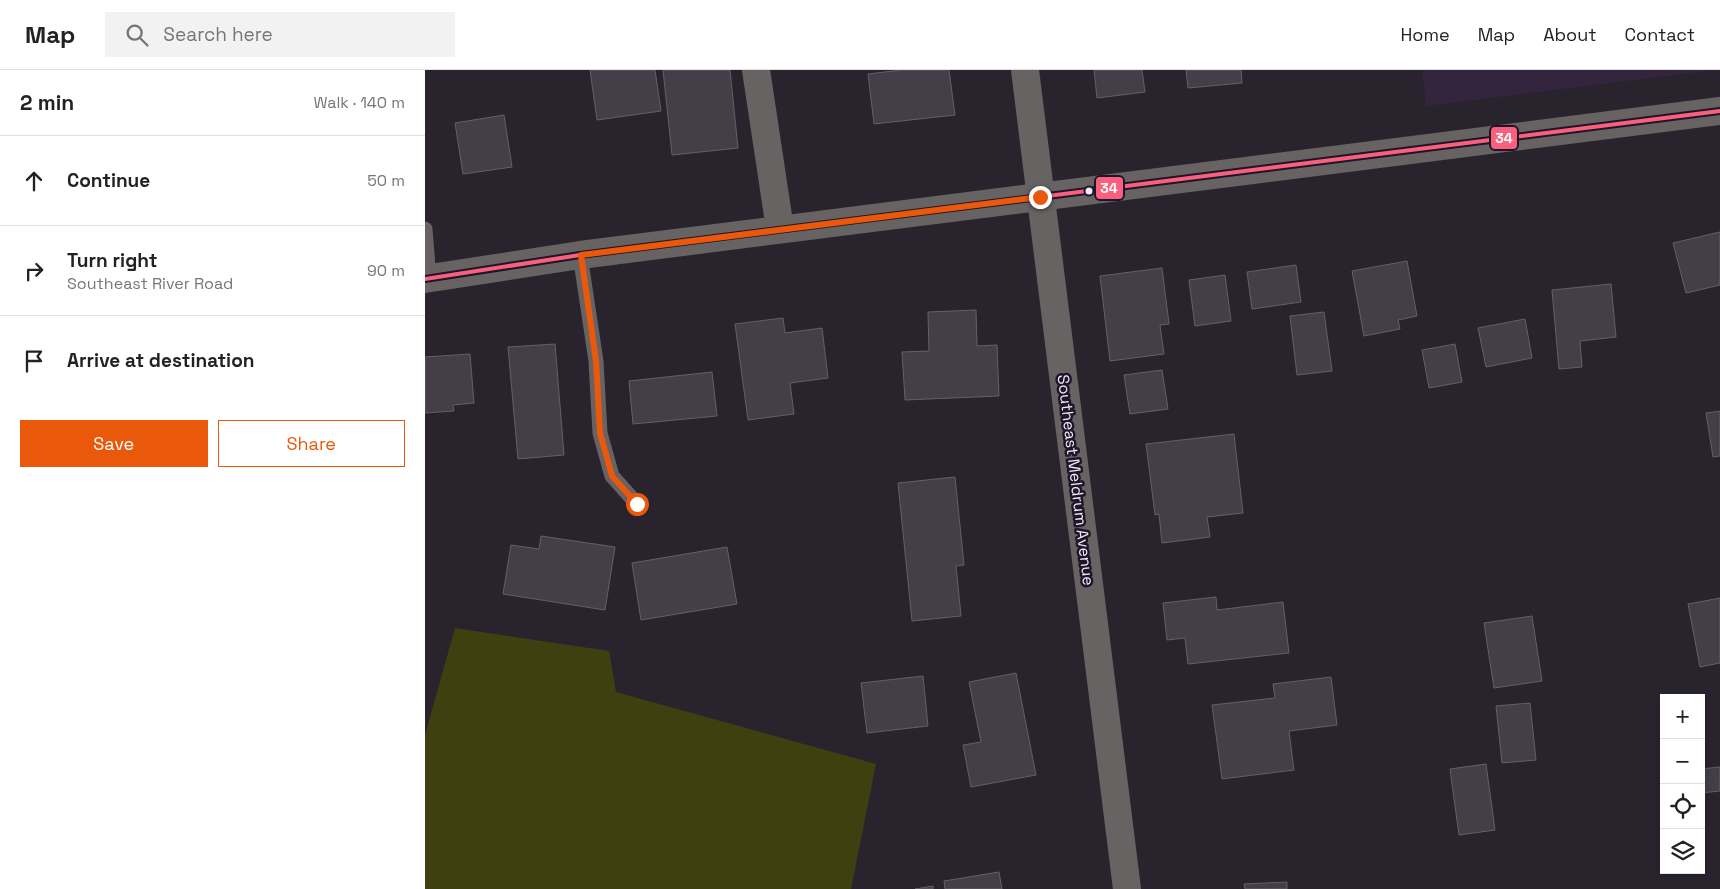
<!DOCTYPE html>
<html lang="en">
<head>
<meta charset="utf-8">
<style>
  :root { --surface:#fff; --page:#f2f2f2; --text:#222; --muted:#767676; --line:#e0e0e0; --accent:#ea580c }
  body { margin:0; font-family:"Space Grotesk",sans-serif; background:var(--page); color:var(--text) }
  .controls { position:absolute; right:15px; bottom:15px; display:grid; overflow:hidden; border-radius:0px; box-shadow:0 2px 8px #0003 }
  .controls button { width:45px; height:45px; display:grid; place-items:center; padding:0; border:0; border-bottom:1px solid var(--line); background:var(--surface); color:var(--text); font:25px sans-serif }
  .stop { position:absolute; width:15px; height:15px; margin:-11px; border:4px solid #ea580c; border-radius:50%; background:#fff }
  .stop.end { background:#ea580c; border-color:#fff; box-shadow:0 1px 5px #0008 }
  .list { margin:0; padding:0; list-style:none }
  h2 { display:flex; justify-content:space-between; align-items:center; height:65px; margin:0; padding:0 20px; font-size:21px }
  h2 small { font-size:16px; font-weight:400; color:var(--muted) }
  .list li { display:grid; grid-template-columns:32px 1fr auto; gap:15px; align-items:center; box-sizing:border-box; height:90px; padding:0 20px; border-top:1px solid var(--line) }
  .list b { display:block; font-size:19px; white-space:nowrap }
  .list p { margin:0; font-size:16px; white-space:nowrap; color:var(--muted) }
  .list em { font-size:16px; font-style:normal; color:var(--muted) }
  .actions { display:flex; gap:10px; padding:15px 20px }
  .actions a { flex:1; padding:11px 0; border:1px solid var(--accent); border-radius:0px; text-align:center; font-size:18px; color:var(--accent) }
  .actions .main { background:var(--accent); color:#fff }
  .icon { flex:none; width:28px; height:28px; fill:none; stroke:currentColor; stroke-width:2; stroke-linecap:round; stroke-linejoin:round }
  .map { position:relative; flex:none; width:1295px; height:819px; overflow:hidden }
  header { display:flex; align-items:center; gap:30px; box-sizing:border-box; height:70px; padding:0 25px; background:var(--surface); border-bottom:1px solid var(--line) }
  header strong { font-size:24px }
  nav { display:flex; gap:28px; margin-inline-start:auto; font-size:18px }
  .search { width:350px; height:45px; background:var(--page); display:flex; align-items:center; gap:12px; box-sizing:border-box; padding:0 18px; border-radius:0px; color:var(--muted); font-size:19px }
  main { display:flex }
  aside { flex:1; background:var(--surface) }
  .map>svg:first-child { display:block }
</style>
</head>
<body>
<header>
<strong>Map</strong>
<div class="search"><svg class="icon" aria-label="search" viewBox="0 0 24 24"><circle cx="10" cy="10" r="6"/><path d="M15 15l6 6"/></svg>Search here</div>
<nav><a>Home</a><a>Map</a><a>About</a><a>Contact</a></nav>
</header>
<main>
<aside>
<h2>2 min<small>Walk · 140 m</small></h2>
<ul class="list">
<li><svg class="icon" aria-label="ahead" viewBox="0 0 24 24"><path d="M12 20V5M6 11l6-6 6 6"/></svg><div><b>Continue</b></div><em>50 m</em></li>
<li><svg class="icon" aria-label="right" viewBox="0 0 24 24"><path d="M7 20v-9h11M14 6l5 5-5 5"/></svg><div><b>Turn right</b><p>Southeast River Road</p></div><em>90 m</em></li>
<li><svg class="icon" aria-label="arrive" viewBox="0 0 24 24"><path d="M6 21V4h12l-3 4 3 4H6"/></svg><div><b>Arrive at destination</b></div></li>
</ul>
<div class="actions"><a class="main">Save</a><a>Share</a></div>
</aside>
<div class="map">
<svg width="1295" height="819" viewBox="0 0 1295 819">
  <rect width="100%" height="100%" fill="#29232d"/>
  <!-- built -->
  <path fill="#32253d" d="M997,0H1290L1001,36Z"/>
  <!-- green -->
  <path fill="#3f4010" d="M30,558L184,581L191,622L451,694L426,819H0V665Z"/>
  <!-- building -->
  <g fill="#433e47" stroke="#645f68">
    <path d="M165,0H230L236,41L172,50Z"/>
    <path d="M238,0H305L313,78L247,85Z"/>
    <path d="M476,0H524L530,45L449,54L443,4Z"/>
    <path d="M669,0H717L720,22L672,28Z"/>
    <path d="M761,0H816L817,13L763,18Z"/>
    <path d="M79,45L87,97L38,104L30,53Z"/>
    <path d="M1295,162V215L1261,223L1248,173Z"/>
    <path d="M982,191L992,246L973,250L975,259L939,266L927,201Z"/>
    <path d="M871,195L876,232L827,239L822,202Z"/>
    <path d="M737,198L744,254L735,255L739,284L685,291L675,206Z"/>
    <path d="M800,205L806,251L770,256L764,210Z"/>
    <path d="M1186,214L1191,267L1155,271L1157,297L1134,299L1127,220Z"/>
    <path d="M551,240L552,276L572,275L574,326L480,330L477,282L504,281L503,242Z"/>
    <path d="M899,242L907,301L872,305L865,246Z"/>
    <path d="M358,248L360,263L397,258L403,308L365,313L369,344L323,350L310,254Z"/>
    <path d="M1100,249L1107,288L1061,297L1053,258Z"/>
    <path d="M130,274L139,385L93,389L83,277Z"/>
    <path d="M1030,274L1037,312L1004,318L997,280Z"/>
    <path d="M45,284L49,333L28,335L29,341L0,343V287Z"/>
    <path d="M737,300L743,339L705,344L699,305Z"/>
    <path d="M287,302L292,346L208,354L204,311Z"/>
    <path d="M1295,341V386L1288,387L1281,343Z"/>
    <path d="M809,364L818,443L782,447L785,467L737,473L734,444L730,445L721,374Z"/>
    <path d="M530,407L539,495L531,496L536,546L487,551L473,413Z"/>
    <path d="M116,466L190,477L180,540L78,524L86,475L114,479Z"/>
    <path d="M302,477L312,534L216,550L207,493Z"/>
    <path d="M791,527L792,540L858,532L864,583L763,594L760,568L742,570L738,533Z"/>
    <path d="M1295,528V593L1275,597L1263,534Z"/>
    <path d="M1107,546L1117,611L1069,618L1059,553Z"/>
    <path d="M591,603L611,705L546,717L538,675L556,672L544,612Z"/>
    <path d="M498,606L503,656L442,663L436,613Z"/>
    <path d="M906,607L912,655L864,661L869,700L797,709L787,635L850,628L848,614Z"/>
    <path d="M1105,633L1111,690L1077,693L1071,636Z"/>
    <path d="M1061,694L1070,760L1034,765L1025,699Z"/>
    <path d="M1295,697V721L1276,723V699Z"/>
    <path d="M574,802L577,819H520L519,811Z"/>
    <path d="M862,812V819H820L819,814Z"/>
    <path d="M508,816V819H490Z"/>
  </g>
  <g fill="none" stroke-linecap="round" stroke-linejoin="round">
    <!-- service -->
    <g stroke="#666362" stroke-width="15">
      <path d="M0,159L4,209"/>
      <path d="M155,185L171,291L175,363L187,406L212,434"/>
    </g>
    <!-- minor -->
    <g stroke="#666362" stroke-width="28">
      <path d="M331,0L355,159"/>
      <path d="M600,0L702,819"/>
    </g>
    <!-- tertiary -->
    <path stroke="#666362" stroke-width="28" d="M0,209L155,185L1295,41"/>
    <!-- bus-1 casing -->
    <g stroke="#201528" stroke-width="8">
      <path id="bus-1" d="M0,209L155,185L1295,41"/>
    </g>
    <!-- bus-1 -->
    <use href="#bus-1" stroke="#f8607d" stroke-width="4"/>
  </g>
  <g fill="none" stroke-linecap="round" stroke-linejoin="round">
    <!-- route -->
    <path stroke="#ea580c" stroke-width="6" d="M212,434L187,406L175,363L171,291L156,185L615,127"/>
  </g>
  <!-- markers -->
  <circle fill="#f1eaf8" stroke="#201528" stroke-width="2" cx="664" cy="121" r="4.5"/>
  <g text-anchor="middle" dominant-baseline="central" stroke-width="5" stroke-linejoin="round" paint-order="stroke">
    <!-- street labels -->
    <g font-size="16" fill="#f1eaf8" stroke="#201528">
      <text transform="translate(651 410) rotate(83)">Southeast Meldrum Avenue</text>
    </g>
  </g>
  <g stroke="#201528" stroke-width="2">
    <rect x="1065" y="56" width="28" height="24" rx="5" fill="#f8607d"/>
    <rect x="670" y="106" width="29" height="24" rx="5" fill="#f8607d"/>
  </g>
  <g font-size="14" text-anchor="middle" font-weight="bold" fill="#fff">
    <text x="1079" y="73">34</text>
    <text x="684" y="123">34</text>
  </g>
</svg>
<div class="controls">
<button>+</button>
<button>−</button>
<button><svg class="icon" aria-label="locate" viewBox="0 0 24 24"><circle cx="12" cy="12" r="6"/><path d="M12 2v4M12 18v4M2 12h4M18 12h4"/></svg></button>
<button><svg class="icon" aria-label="layers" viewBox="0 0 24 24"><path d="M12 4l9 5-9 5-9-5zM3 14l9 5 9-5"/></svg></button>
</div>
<div class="stop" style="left:212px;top:434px"></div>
<div class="stop end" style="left:615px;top:127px"></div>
</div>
</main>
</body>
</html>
